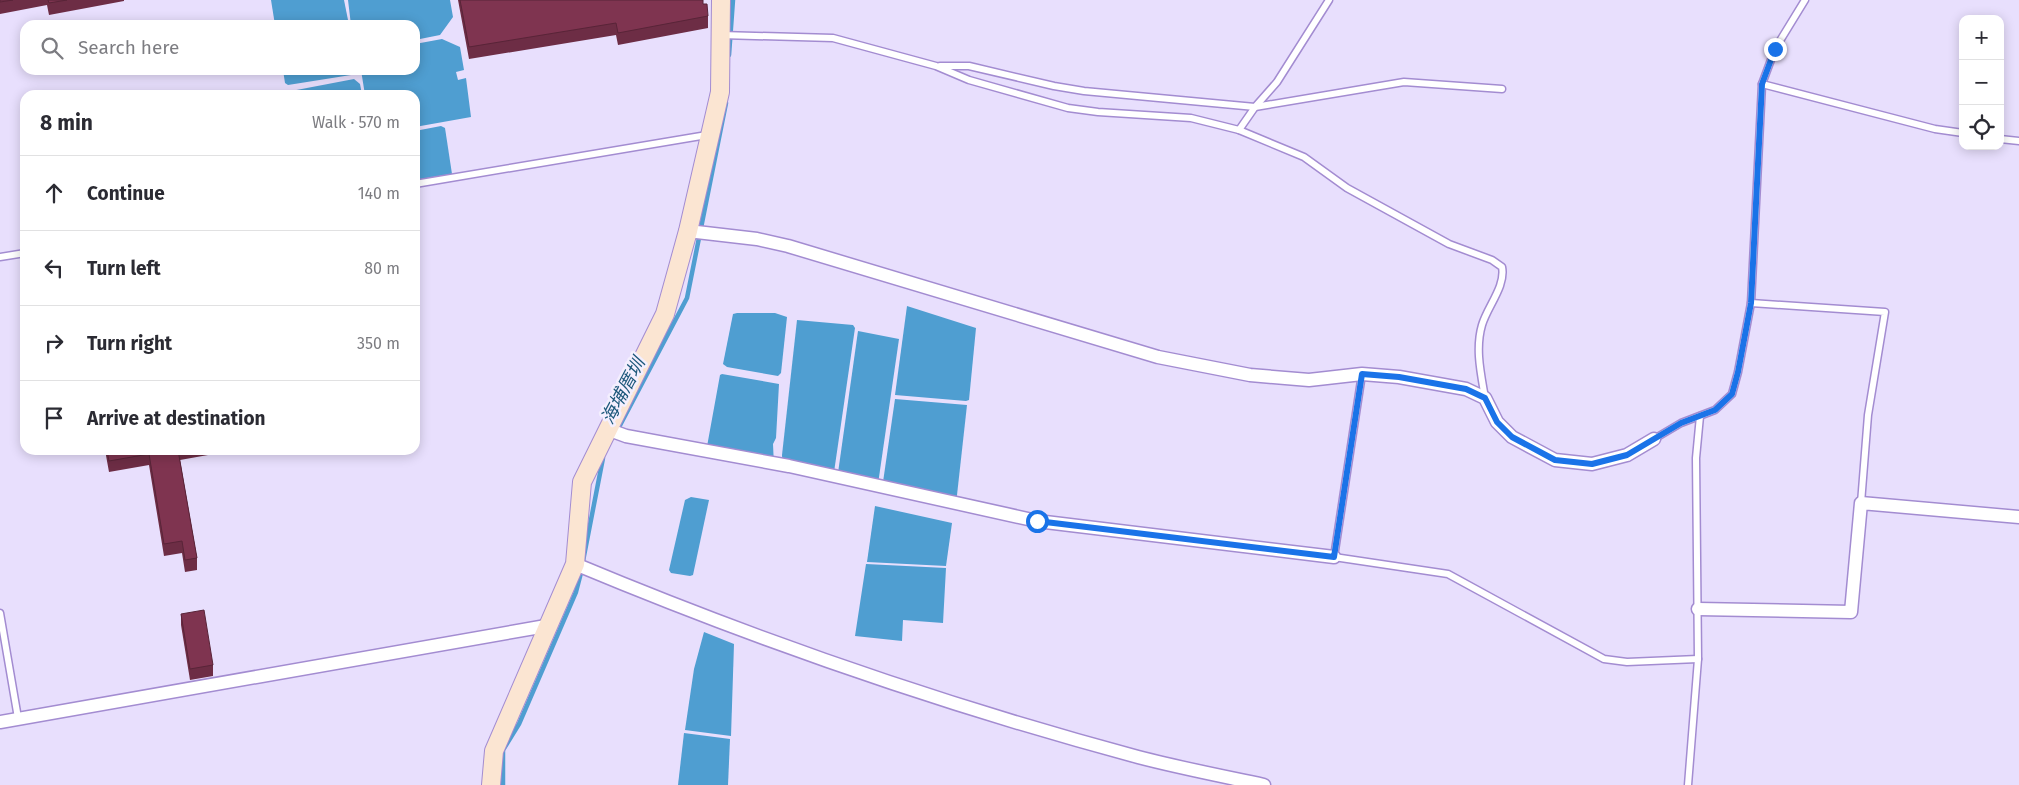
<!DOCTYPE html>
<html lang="en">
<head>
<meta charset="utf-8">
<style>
  :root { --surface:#fff; --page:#f2f2f3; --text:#2b2b33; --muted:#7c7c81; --line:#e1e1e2 }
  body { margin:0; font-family:"Fira Sans","Noto Sans TC",sans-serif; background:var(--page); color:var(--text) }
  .controls { position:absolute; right:15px; top:15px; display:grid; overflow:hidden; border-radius:10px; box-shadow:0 2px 12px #0003 }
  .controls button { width:45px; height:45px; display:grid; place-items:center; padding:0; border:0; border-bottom:1px solid var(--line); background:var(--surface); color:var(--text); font:25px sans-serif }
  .stop { position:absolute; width:15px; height:15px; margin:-11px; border:4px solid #1a73e8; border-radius:50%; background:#fff }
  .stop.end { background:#1a73e8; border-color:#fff; box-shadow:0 1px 5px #0008 }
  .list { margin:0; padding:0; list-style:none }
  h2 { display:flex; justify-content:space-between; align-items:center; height:65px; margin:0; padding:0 20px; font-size:21px }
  h2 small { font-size:16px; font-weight:400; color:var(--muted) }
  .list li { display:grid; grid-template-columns:32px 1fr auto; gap:15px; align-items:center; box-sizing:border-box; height:75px; padding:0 20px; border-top:1px solid var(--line) }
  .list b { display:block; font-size:19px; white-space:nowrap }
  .list em { font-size:16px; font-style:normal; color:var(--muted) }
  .icon { flex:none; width:28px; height:28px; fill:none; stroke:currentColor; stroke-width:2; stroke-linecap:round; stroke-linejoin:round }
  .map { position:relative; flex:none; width:2019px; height:785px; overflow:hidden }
  .search { position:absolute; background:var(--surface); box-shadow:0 2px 12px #0003; left:20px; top:20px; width:400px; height:55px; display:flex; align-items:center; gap:12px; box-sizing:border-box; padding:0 18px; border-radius:15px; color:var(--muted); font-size:19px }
  .panel { position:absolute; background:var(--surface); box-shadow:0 2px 12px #0003; left:20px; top:90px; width:400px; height:365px; border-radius:15px }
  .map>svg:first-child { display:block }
</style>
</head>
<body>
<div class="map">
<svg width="2019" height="785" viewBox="0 0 2019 785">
  <rect width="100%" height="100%" fill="#e8dffd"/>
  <!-- water -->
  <g fill="#4f9ed1">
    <path d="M271,0H344L349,25H275Z"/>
    <path d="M348,0H450L453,17L440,35L415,40V25H351Z"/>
    <path d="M442,39L460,47L464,70L456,72L458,80L466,78L471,117L415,127V95H365L361,70H415V44Z"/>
    <path d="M283,70H354L351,75L288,85L285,83Z"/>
    <path d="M354,79L360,84L362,95H286V92Z"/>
    <path d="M441,126L445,128L452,174L415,180V131Z"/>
    <path d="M907,306L976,328L969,400L966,401L895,395Z"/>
    <path d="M737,313H775L787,317L781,373L778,376L727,367L723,364L733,314Z"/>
    <path d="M797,320L853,325L855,328L833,479L783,470L782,455Z"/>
    <path d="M858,331L899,339L878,484L837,480Z"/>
    <path d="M722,374L779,384L776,438L773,444L774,466L706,452L720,375Z"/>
    <path d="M895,399L967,405L956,504L882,489Z"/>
    <path d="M691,497L709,500L693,575L690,576L671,573L669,570L685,500Z"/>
    <path d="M875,506L952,523L946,566L867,562Z"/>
    <path d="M866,564L946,568L943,623L903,620L902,641L855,636Z"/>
    <path d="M704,632L734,644L731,736L685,730L694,669Z"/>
    <path d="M684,733L730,739L728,785H678Z"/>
  </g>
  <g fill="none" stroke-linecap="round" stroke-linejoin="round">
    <!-- stream -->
    <g stroke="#4f9ed1" stroke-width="4.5">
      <path d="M729,55L733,0"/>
      <path d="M617,431L687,298L726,103"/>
      <path d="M583,561L603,458"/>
      <path d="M503,785V750L519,724L576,592L582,569"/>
    </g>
    <!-- lane casing -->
    <g stroke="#a38cd1" stroke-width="9">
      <g id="lane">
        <path d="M721,35L833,38L936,66L969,80L1068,108L1098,112L1191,118L1239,130L1304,157L1347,188L1449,244L1492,260L1502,267C1506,286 1487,307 1482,325C1475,349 1481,374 1485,398"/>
        <path d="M940,66H969L1054,86L1084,91L1255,107L1404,82L1502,89"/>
        <path d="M1762,84L1935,129L1963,133"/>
        <path d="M1239,130L1255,107L1277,82L1329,0"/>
        <path d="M2000,139L2019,141"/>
        <path d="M415,184L707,135"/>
        <path d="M0,257L25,253"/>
        <path d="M1751,303L1885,312L1868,415L1861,503"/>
        <path d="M1362,374L1334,557L1448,574L1604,659L1627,662L1698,659"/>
        <path d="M1654,439L1681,423L1715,410L1732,394L1738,372L1751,303L1762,84L1775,49L1805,0"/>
        <path d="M0,613L18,718"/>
        <path d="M1688,785L1698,659L1696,458L1700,416"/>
      </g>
    </g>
    <!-- street casing -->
    <g stroke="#a38cd1" stroke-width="15">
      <g id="street">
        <path d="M688,231L757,239L788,246L1158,357L1250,375L1309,380L1362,374L1399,377L1466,389L1485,398L1497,422L1512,437L1555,460L1592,464L1627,455L1654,439"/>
        <path d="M607,429L626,436L789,466L1037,521L1334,557"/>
        <path d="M575,564C757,640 948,706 1138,757C1180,768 1222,776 1264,785"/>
        <path d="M1698,609L1851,612L1861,503L2019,517"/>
        <path d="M0,722L546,626"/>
      </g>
    </g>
    <!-- secondary casing -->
    <g stroke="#a38cd1" stroke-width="20">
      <path id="secondary" d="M491,785L494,751L575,564L582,482L665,314L688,231L720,92L721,0"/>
    </g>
    <!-- lane -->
    <use href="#lane" stroke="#fff" stroke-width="6"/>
    <!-- street -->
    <use href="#street" stroke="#fff" stroke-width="12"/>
    <!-- secondary -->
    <use href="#secondary" stroke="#fbe5d2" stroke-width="18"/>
  </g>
  <!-- wall -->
  <g fill="#6d2d45">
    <path d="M0,0H124V1L49,15L47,5L0,14Z"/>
    <path d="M458,0H703V4L708,16V28L618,45L616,35L469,59Z"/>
    <path d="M105,450H236L180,460L197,558V570L185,572L182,553L164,556L149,465L109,472Z"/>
    <path d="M181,614L213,665V676L190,680L181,625Z"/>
  </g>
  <!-- building -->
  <g fill="#7f3450" stroke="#592438">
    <path d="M0,0H13L0,2Z"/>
    <path d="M48,0H67L49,3Z"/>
    <path d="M460,0H703V4H707L708,16L618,33L616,23L469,47Z"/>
    <path d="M107,450H178L197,558L185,560L182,541L164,544L149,454L109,461Z"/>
    <path d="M204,610L213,665L190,669L181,614Z"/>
  </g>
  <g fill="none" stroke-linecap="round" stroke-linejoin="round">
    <!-- route -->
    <path stroke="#1a73e8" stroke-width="6" d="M1037,521L1334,557L1362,374L1399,377L1466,389L1485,398L1497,422L1512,437L1555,460L1592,464L1627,455L1681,423L1715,410L1732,394L1738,372L1751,303L1762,84L1775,49"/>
  </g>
  <g text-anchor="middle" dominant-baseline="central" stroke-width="5" stroke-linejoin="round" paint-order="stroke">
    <!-- water labels -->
    <g font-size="18" font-style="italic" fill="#1d587b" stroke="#f4effe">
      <text transform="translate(623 391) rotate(-62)">海埔厝圳</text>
    </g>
  </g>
</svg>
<div class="controls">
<button>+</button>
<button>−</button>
<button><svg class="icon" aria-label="locate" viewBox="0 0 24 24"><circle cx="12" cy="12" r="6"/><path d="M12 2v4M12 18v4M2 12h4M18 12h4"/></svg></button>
</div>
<div class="stop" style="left:1037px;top:521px"></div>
<div class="stop end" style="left:1775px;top:49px"></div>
<div class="search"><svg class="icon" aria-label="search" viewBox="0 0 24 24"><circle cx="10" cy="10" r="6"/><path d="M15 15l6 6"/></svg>Search here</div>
<section class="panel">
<h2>8 min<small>Walk · 570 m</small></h2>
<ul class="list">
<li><svg class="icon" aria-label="ahead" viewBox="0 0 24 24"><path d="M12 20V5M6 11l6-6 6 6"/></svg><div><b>Continue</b></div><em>140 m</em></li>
<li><svg class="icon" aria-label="left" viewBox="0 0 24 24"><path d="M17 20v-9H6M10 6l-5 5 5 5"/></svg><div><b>Turn left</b></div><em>80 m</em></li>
<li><svg class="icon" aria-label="right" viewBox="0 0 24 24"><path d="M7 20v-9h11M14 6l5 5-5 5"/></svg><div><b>Turn right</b></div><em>350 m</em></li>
<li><svg class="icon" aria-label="arrive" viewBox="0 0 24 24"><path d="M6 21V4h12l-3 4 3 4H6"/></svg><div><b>Arrive at destination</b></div></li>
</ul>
</section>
</div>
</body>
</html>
